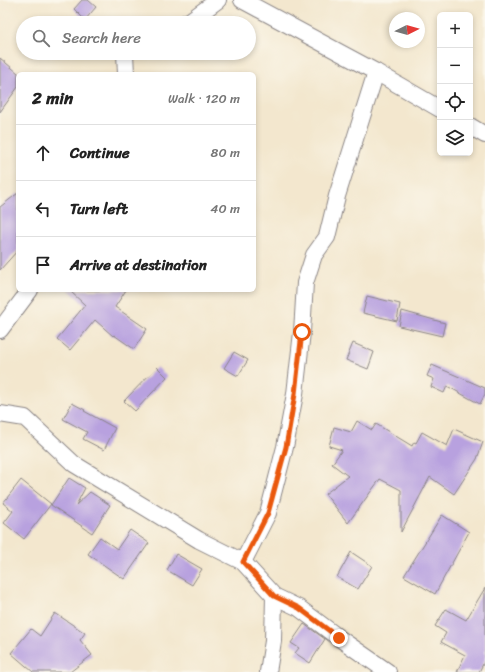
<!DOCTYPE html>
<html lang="en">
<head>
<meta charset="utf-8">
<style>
  :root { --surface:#fff; --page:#f2f2f2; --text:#222; --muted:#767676; --line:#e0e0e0 }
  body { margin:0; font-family:Sriracha,sans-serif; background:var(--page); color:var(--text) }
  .controls { position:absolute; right:12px; top:12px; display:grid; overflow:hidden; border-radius:6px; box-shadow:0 2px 6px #0003 }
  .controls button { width:36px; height:36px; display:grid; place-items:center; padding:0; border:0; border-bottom:1px solid var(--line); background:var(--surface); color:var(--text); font:20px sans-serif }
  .compass { position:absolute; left:389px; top:12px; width:36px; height:36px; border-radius:50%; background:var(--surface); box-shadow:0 2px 6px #0003; rotate:85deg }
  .stop { position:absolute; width:12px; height:12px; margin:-9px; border:3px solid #ea580c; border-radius:50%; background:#fff }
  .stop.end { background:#ea580c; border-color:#fff; box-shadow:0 1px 4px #0008 }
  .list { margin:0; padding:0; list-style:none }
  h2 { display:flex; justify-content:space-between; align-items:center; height:52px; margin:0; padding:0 16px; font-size:17px }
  h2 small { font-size:13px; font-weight:400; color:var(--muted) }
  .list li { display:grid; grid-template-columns:26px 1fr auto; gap:12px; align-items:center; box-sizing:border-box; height:56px; padding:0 16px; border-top:1px solid var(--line) }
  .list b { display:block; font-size:15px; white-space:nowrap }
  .list em { font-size:13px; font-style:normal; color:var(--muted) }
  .icon { flex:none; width:22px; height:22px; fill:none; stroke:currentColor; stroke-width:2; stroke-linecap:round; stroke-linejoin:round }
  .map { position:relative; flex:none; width:485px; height:672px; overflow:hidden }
  .search { position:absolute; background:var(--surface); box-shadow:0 2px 6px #0003; left:16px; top:16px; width:240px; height:44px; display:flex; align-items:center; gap:10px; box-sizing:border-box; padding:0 14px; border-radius:22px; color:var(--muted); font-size:15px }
  .panel { position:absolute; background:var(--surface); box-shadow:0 2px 6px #0003; left:16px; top:72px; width:240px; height:220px; border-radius:6px }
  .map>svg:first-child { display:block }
</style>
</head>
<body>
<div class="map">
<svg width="485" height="672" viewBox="0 0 485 672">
  <rect width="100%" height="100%" fill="#fbf7ec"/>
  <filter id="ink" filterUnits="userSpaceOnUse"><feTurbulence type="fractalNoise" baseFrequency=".025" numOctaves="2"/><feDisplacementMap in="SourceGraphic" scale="8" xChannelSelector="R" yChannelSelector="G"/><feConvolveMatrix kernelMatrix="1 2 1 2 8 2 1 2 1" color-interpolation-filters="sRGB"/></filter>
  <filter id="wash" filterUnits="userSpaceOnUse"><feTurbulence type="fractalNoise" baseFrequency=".012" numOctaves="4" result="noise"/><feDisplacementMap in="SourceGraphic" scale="16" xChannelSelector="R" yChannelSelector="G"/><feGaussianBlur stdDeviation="0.9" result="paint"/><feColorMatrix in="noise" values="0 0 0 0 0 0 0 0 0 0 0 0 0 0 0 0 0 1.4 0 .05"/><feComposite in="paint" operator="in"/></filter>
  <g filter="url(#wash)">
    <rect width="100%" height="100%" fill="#f3e7ce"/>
    <g id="blocks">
      <!-- building -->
      <g fill="#b8a1df">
        <path d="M82,0H88L96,7L85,20L74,9Z"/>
        <path d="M0,58L18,73V87L0,112Z"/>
        <path d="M18,193V250L0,270V207Z"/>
        <path d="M69,290H126L115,307L147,329L134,349L114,335L113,336L95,320L70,350L57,339L85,305Z"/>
        <path d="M367,296L400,304L397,321L363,313Z"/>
        <path d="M402,311L445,323L442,336L399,326Z"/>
        <path d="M353,343L374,352L368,369L346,360Z"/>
        <path d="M234,352L248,360L238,376L224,368Z"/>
        <path d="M432,365L485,388V394L480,404L447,386L444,393L431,387L434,379L427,376Z"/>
        <path d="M157,367L167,377L135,411L124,401Z"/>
        <path d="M72,403L85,410L84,411L115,428L104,450L83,439L87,432L63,419Z"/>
        <path d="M357,421L372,430L376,424L412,446L414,442L416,443L422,432L447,446L454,429L483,442L477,459L454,494L430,477L401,532V490L380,479L348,523L325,494L348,476L332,464L342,450L329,446L334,427L351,432Z"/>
        <path d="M69,478L85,488L76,505L90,492L110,505L92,533L51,505Z"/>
        <path d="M21,480L51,504L24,539L4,523L13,511L3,503Z"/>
        <path d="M442,515L469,532L435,594L404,576Z"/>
        <path d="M130,530L149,543L124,579L88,554L100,537L117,549Z"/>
        <path d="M351,552L372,566L358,589L337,577Z"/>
        <path d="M176,554L202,569L192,585L167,570Z"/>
        <path d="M485,588V660L479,672H457L465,655L441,642L446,633L435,626L446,609L466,620Z"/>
        <path d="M55,613L85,633L80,640L92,655L70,672H33L11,653L31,629L40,636Z"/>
        <path d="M304,624L325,639L310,663L295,653L299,648L291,643Z"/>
      </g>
    </g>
  </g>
  <g filter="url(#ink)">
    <use href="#blocks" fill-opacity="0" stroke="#8a8484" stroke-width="1"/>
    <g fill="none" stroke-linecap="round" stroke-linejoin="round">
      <!-- street casing -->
      <g stroke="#8a8484" stroke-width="18">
        <g id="street">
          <path d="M242,0L376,72L440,109"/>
          <path d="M185,23L191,20L218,0"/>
          <path d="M125,53L126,74"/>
          <path d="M470,126L485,135"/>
          <path d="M0,330L30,290"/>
          <path d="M0,414L25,418L74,464L199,540L243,562L274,596L273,641L268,672"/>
          <path d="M243,562L268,513L285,447L295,394L302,332L305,283L314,255L327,237L337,196L376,72"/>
          <path d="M274,596L299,608L339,638L388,672"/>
        </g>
      </g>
      <!-- street -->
      <use href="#street" stroke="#fff" stroke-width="16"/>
    </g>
  </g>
  <g fill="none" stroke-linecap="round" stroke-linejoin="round" filter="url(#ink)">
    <!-- route -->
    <path stroke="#ea580c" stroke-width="5" d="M302,332L295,394L286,447L268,513L243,562L274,596L299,608L339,638"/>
  </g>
</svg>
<div class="controls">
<button>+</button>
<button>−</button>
<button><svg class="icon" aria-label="locate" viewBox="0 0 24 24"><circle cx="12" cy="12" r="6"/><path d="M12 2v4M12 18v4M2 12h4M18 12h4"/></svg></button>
<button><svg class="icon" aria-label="layers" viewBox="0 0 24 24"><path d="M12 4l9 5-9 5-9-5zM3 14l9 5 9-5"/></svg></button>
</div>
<svg class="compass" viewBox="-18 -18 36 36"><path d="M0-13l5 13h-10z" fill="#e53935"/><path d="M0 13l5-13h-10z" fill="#767676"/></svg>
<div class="stop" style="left:302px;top:332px"></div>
<div class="stop end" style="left:339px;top:638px"></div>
<div class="search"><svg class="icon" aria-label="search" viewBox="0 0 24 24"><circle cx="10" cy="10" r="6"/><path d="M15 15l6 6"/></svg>Search here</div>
<section class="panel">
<h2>2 min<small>Walk · 120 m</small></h2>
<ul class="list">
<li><svg class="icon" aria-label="ahead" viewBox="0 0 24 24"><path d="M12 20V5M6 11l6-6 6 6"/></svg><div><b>Continue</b></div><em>80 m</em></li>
<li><svg class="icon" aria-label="left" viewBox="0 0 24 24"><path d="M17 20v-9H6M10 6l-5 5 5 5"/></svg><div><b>Turn left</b></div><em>40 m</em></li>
<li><svg class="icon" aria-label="arrive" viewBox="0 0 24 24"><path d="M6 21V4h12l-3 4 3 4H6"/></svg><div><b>Arrive at destination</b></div></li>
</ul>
</section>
</div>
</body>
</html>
